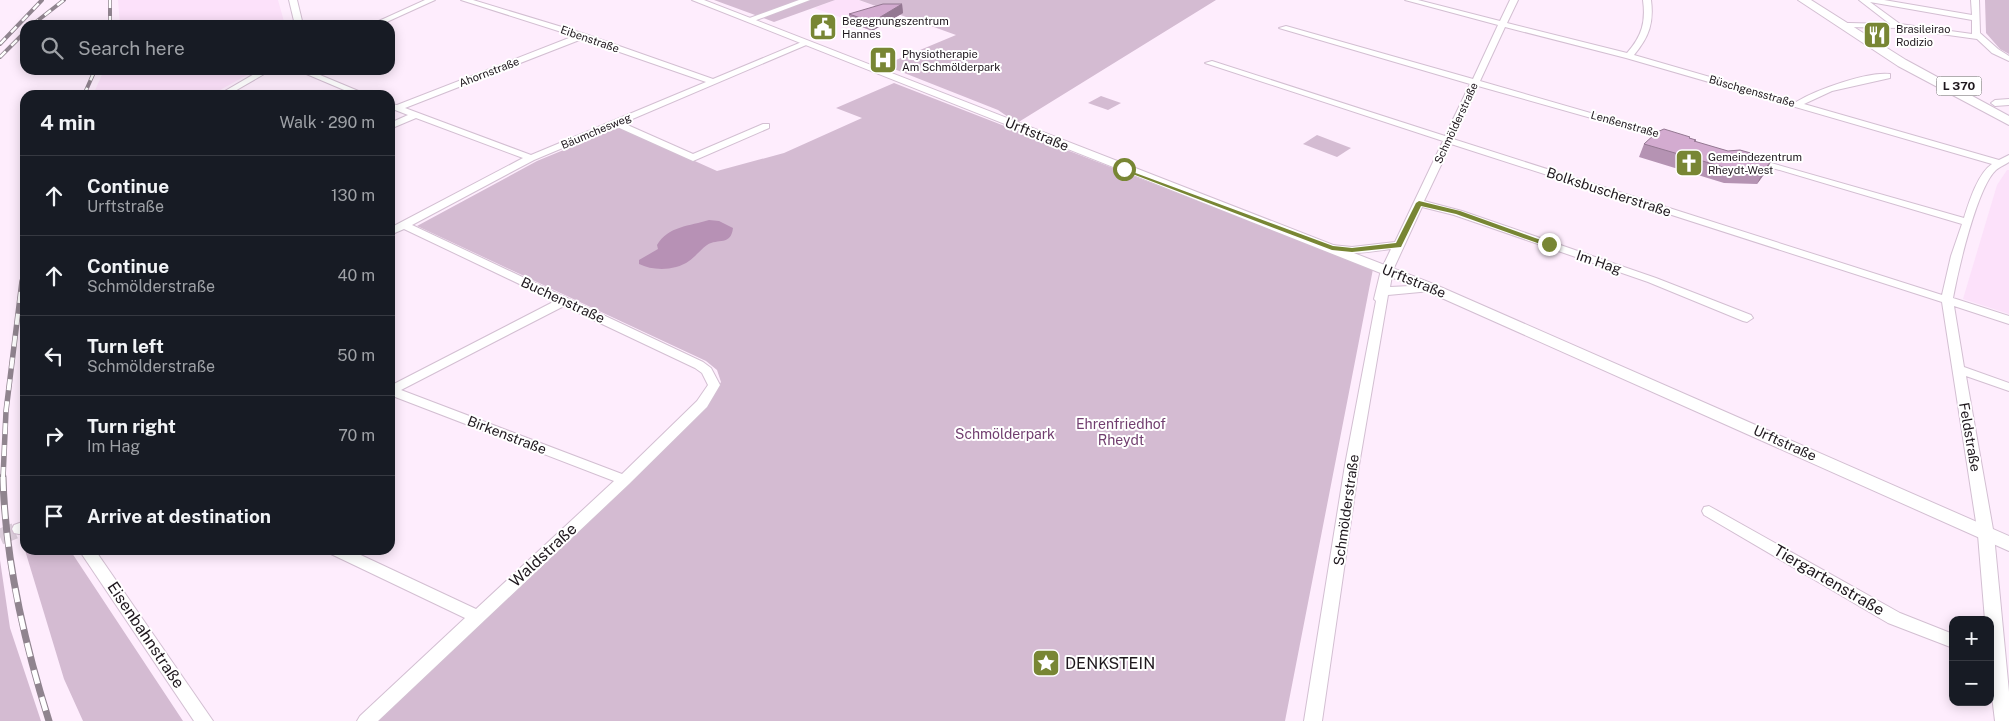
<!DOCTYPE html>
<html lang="en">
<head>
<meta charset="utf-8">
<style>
  :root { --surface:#171b24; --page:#242831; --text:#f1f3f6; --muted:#9ea1a6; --line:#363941 }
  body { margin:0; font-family:"Public Sans",sans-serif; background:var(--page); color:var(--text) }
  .controls { position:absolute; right:15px; bottom:15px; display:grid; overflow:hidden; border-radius:10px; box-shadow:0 2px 12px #0003 }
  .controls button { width:45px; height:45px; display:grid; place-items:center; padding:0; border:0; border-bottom:1px solid var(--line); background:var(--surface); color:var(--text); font:25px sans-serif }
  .stop { position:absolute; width:15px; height:15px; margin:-11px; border:4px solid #788634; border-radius:50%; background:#fff }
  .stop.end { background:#788634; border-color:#fff; box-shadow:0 1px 5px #0008 }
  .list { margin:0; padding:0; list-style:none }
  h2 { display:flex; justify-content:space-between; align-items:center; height:65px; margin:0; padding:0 20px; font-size:21px }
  h2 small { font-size:16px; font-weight:400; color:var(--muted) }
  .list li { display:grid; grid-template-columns:32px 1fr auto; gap:15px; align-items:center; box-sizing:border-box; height:80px; padding:0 20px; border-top:1px solid var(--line) }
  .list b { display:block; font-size:19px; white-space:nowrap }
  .list p { margin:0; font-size:16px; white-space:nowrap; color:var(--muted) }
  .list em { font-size:16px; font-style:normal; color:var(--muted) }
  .icon { flex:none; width:28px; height:28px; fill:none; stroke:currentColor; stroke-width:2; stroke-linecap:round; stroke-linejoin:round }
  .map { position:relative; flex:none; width:2009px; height:721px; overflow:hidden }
  .search { position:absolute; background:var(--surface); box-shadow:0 2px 12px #0003; left:20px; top:20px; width:375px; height:55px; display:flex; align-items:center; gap:12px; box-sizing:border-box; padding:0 18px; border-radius:15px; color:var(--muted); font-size:19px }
  .panel { position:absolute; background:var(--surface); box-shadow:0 2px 12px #0003; left:20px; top:90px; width:375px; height:465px; border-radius:15px }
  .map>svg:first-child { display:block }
</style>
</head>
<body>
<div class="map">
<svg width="2009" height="721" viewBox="0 0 2009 721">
  <rect width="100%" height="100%" fill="#feedfd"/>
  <!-- built -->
  <g fill="#fce1fa">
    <path d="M118,0H278L285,25H120Z"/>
    <path d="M835,0H858L888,11L851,21L814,8Z"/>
    <path d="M104,70H256L211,95H93Z"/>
    <path d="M2007,170H2009V314L1963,299L1997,185Z"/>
  </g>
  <!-- green -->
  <g fill="#d4bbd2">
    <path d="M714,0H835L774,22Z"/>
    <path d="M859,0H1216L1017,123L998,110L884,65L956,35Z"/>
    <path d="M1985,0H2009V54L2000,49L1986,33Z"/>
    <path d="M894,83L1373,269L1285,721H374L706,406L721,382L717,370L706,361L417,226L537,161L619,127L717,171L784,153L862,118L836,108Z"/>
    <path d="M1101,96L1121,103L1108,110L1088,103Z"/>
    <path d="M1317,135L1351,148L1337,157L1303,144Z"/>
    <path d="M25,536V550H70L183,721H83L64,679L21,537Z"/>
    <path d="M0,560L10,628L41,721H0Z"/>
  </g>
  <!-- water -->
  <path fill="#b791b5" d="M709,220L719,221L733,228C731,246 718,238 707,245C700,250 695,257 689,261C675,271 653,271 639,264V260L658,249L657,245C668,226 690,226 709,220Z"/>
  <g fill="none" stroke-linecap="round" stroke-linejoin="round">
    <!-- minor-tunnel -->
    <path stroke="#dccddb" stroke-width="16" stroke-dasharray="16 8" stroke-linecap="butt" d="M0,537L19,529"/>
    <!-- minor casing -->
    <g stroke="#d3bfd2" stroke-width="2">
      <g id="minor">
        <path d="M289,0H297L303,25H295Z"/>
        <path d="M425,0H435L380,25H370Z"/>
        <path d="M461,0H473L585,34L713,79L804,41L811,43L623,123L693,154L763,124H769V128L693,161L615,126L534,160L412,225L703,362L711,368L720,385L707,407L629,484L378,721H357L360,716L465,618L331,554L328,550H350L476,609L614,481L390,395V386L555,301L404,229L390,235V228L523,158L416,118L390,129V123L408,115L390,108V104L397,105L574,36ZM582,39L706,82L531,155L405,108ZM564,306L695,368L702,373L708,385L697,401L622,474L401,390Z"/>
        <path d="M799,0H810L751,22L744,20Z"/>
        <path d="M1405,0H1418L1500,21L1510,0H1518L1507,23L1627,53C1642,36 1646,22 1643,0H1651C1654,23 1649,37 1634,55L1796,102C1815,90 1868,71 1890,74V78L1832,91L1804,104L1999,160L2009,155V162C2005,165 1999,167 1996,170C1977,187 1958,271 1953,298L2009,316V324L1954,306L1964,367L2009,383V391L1966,376L1994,535L2009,692V721H1995L1990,679V620H1985L1978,535L1942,302L1451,144L1424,201L1462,211L1656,278L1751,315L1753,318L1747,322L1743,321L1648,282L1454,215L1422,207L1393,270L1390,287L1431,285L1437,288L1431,291L1388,295L1359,465L1322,721H1304L1345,465L1376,301L1374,299L1381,270L1391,249C1376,251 1338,258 1327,248L1332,245L1352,247L1395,242L1443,141L1205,63L1212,61L1445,136L1470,84L1279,28L1286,26L1473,79L1498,25ZM1505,27L1626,58L1992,164C1978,173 1969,202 1964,218L1757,159H1751L1749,161L1962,224L1951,256L1942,295L1453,139L1478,86L1669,140L1672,141L1677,138L1480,81Z"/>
        <path d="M1859,0H1884L1972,15L1971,0H1979L1980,33L1998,49L2009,56V61L1992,53L1977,39L1898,28L1846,27V23H1849L1890,24ZM1870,2L1972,20V34L1900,24Z"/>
        <path d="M261,70H271L228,95H218Z"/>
        <path d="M297,70H308L368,95H356Z"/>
        <path d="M2009,99V105L1995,106L1991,103L1995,100Z"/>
        <path d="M1709,506L1900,613L1953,634V648L1888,623L1704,515L1702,511L1704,507Z"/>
        <path d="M25,521V533L19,534L14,533L12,529L14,525Z"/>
        <path d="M79,550H95L213,721H194Z"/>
      </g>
    </g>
    <!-- tertiary casing -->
    <g stroke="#d3bfd2" stroke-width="2">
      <path id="tertiary" d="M692,0H704L1436,285L2009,536V551L1426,291Z"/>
    </g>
    <!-- primary casing -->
    <g stroke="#d3bfd2" stroke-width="2">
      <path id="primary" d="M1798,0H1811L1906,60L2009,116V125L1898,66Z"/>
    </g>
    <!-- minor -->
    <use href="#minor" fill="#fff" fill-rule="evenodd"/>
    <!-- tertiary -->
    <use href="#tertiary" fill="#fff" fill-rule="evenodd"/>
    <!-- primary -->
    <use href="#primary" fill="#fff" fill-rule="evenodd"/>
    <!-- rail-far3 casing -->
    <g stroke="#90848f" stroke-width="4">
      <g id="rail-far3">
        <path d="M110,0V25"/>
        <path d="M32,25L64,0"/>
        <path d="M0,44L42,0"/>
        <path d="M0,57L25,32"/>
        <path d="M84,95L95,70"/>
      </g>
    </g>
    <!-- rail-far2 casing -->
    <g stroke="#90848f" stroke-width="4.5">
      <path id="rail-far2" d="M22,282L25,268"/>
    </g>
    <!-- rail-far1 casing -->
    <g stroke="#90848f" stroke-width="5.5">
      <path id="rail-far1" d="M3,478L6,411L22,281"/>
    </g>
    <!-- rail casing -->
    <g stroke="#90848f" stroke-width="7">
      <path id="rail" d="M3,477C5,560 24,642 49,721"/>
    </g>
    <!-- rail-far3 -->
    <use href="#rail-far3" stroke="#fff" stroke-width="2.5" stroke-dasharray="8" stroke-linecap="butt"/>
    <!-- rail-far2 -->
    <use href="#rail-far2" stroke="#fff" stroke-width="3" stroke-dasharray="9" stroke-linecap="butt"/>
    <!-- rail-far1 -->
    <use href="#rail-far1" stroke="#fff" stroke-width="4" stroke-dasharray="11" stroke-linecap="butt"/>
    <!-- rail -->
    <use href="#rail" stroke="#fff" stroke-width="5" stroke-dasharray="14" stroke-linecap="butt"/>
  </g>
  <!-- wall -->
  <g fill="#b593b3">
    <path d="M902,4L903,13L872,31L849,22V14Z"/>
    <path d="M1690,137L1689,138L1696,140L1695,142L1728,151L1740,150L1765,173L1757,184L1724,183L1639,157L1644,144Z"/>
  </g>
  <!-- shaded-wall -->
  <g fill="#947892">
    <path d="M902,4L903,13L872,31V22Z"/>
    <path d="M1772,160L1765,173L1757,184L1763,171Z"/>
  </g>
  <!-- building -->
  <g fill="#d3abd0" stroke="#947892">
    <path d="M883,4H902L872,22L849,14Z"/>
    <path d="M1664,129L1690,137L1689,138L1696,140L1694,141L1728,151L1740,150L1754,154L1772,160L1763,171L1730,169L1644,144L1657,132Z"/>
  </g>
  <!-- route -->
  <path fill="#788634" d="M1122,168L1333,246L1352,248L1396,243L1416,203L1419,201L1460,211L1552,244L1546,246L1456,214L1421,206L1401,247L1352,252L1332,250L1122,170Z"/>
  <!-- icons -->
  <defs>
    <g id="civic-square" transform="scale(1.4375)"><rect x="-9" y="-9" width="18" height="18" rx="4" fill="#788634" stroke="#fff"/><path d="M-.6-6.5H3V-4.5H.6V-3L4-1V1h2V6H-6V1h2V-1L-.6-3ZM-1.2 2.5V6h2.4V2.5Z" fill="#fff"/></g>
    <g id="restaurant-square" transform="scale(1.4375)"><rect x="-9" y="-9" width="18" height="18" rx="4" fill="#788634" stroke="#fff"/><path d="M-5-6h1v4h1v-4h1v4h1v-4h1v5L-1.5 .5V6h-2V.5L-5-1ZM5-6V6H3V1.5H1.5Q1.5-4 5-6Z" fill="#fff"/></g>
    <g id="hospital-square" transform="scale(1.4375)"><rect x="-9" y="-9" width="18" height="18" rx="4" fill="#788634" stroke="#fff"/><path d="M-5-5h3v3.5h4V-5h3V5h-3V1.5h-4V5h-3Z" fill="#fff"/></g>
    <g id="church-square" transform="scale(1.4375)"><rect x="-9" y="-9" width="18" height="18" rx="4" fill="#788634" stroke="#fff"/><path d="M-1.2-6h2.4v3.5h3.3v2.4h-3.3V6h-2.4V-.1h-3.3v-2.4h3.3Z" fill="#fff"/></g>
    <g id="sight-square" transform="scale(1.4375)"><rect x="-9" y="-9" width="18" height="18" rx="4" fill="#788634" stroke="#fff"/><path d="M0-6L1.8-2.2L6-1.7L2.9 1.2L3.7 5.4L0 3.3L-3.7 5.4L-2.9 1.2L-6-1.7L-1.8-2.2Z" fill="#fff"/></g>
  </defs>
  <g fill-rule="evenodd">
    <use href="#civic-square" x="823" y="27"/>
    <use href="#restaurant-square" x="1877" y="35"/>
    <use href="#hospital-square" x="883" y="60"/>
    <use href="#church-square" x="1689" y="163"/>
    <use href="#sight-square" x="1046" y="663"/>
  </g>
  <g text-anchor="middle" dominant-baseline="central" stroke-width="4" stroke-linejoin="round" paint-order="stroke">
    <!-- far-poi labels -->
    <g font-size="11" fill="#1e171d" stroke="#fff" text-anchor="start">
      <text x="842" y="21">Begegnungszentrum<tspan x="842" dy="13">Hannes</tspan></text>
      <text x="1896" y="29">Brasileirao<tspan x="1896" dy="13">Rodizio</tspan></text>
      <text x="902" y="54">Physiotherapie<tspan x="902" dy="13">Am Schmölderpark</tspan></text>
      <text x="1708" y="157">Gemeindezentrum<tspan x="1708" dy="13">Rheydt-West</tspan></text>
    </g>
    <!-- far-street labels -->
    <g font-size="11" fill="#1e171d" stroke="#fff">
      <text transform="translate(590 39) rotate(19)">Eibenstraße</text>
      <text transform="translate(489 72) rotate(-21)">Ahornstraße</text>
      <text transform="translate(1752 91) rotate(16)">Büschgensstraße</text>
      <text transform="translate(1456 123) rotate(-65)">Schmölderstraße</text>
      <text transform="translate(1625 124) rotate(16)">Lenßenstraße</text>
      <text transform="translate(596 131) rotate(-23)">Bäumchesweg</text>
    </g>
    <!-- shield labels -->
    <rect fill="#fff" stroke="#625d61" stroke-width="1" x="1936.5" y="76.5" width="45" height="19" rx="4"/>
    <g font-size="12" font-weight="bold" fill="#1e171d">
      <text x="1959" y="86">L 370</text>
    </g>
    <!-- street labels -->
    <g font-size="14" fill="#1e171d" stroke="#fff">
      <text transform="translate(1037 134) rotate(22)">Urftstraße</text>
      <text transform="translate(1609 192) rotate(18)">Bolksbuscherstraße</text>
      <text transform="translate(1599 262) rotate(19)">Im Hag</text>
      <text transform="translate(1414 281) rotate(22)">Urftstraße</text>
      <text transform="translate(563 300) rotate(25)">Buchenstraße</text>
      <text transform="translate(507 435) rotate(21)">Birkenstraße</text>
      <text transform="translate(1970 437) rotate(80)">Feldstraße</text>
      <text transform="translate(1785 443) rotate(24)">Urftstraße</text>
      <text transform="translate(1346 510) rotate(-82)">Schmölderstraße</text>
    </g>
    <!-- park labels -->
    <g font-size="14" fill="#713e6f" stroke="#fff">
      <text x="1121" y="424">Ehrenfriedhof<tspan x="1121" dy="16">Rheydt</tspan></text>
      <text x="1005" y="434">Schmölderpark</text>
    </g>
    <!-- near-street labels -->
    <g font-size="16" fill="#1e171d" stroke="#fff">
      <text transform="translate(543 555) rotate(-43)">Waldstraße</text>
      <text transform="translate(1829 580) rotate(30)">Tiergartenstraße</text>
      <text transform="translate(146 635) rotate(56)">Eisenbahnstraße</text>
    </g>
    <!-- near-poi labels -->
    <g font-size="16" fill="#1e171d" stroke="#fff" text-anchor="start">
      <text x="1065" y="663">DENKSTEIN</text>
    </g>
  </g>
</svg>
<div class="controls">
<button>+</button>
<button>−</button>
</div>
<div class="stop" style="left:1124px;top:169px"></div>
<div class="stop end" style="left:1549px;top:244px"></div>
<div class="search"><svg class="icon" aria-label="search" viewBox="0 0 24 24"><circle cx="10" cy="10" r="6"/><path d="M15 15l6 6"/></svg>Search here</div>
<section class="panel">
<h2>4 min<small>Walk · 290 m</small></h2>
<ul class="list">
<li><svg class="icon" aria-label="ahead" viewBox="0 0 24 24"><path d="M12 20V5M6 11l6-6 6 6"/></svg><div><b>Continue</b><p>Urftstraße</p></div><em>130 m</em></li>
<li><svg class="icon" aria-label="ahead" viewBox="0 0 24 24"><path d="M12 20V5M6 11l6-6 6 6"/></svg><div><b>Continue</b><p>Schmölderstraße</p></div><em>40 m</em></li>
<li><svg class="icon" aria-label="left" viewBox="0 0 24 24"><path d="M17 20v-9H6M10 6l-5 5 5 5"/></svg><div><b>Turn left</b><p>Schmölderstraße</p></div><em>50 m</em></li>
<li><svg class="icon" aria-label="right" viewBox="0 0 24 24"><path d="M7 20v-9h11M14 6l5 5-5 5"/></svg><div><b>Turn right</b><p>Im Hag</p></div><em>70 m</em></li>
<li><svg class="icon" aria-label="arrive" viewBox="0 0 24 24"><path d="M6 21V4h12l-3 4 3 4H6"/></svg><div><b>Arrive at destination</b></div></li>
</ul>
</section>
</div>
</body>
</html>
